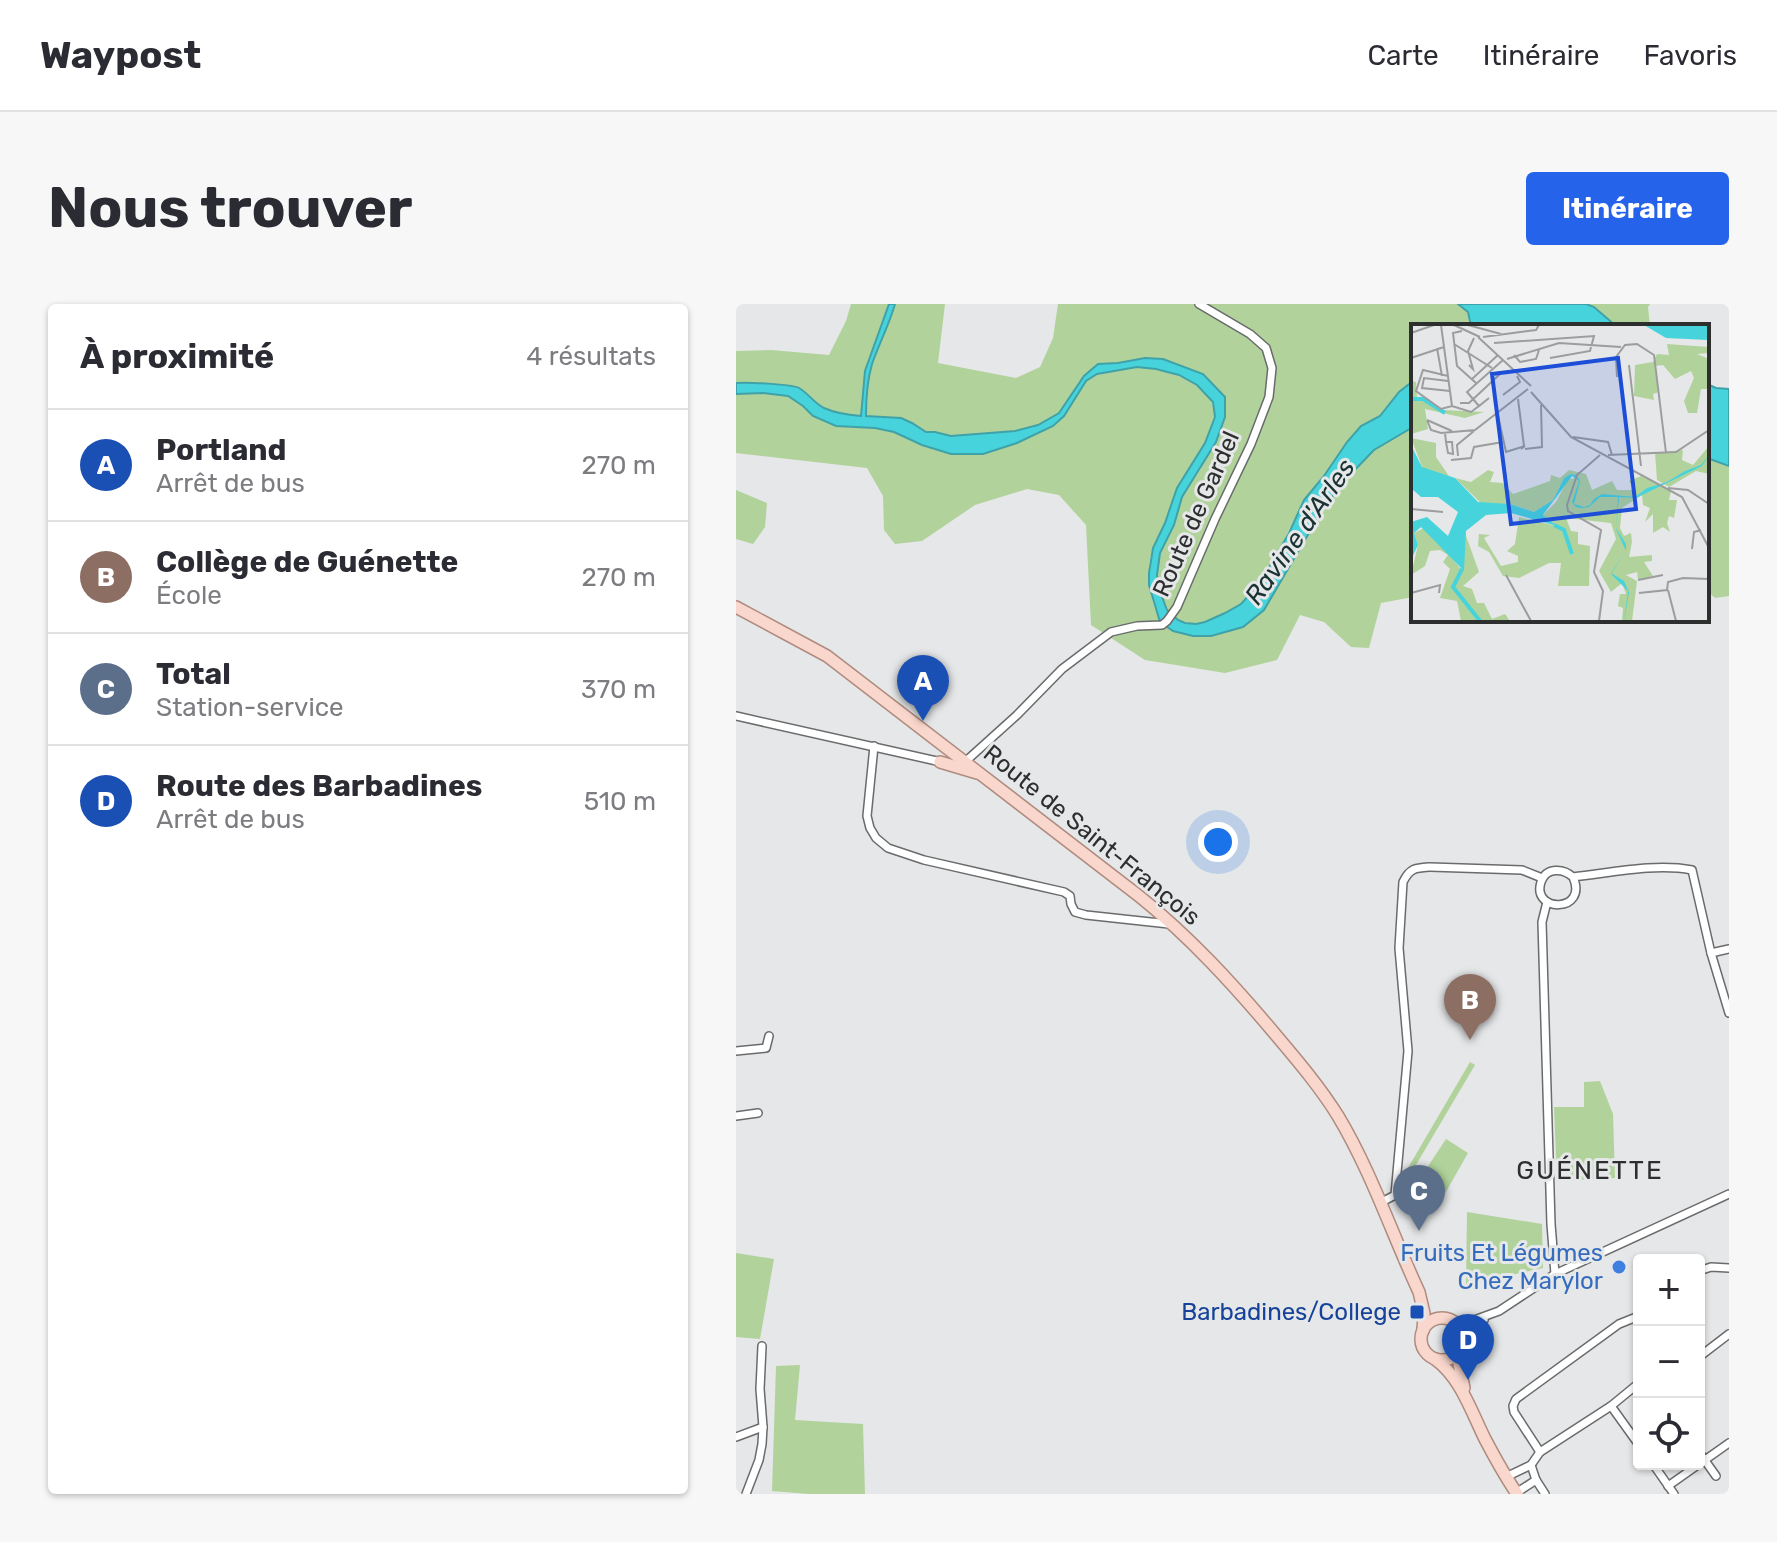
<!DOCTYPE html>
<html lang="fr">
<head>
<meta charset="utf-8">
<style>
  :root { --surface:#fff; --page:#f7f7f7; --text:#2b2b33; --muted:#7c7c81; --line:#e1e1e2; --accent:#2563eb }
  body { margin:0; font-family:Rubik,sans-serif; background:var(--page); color:var(--text) }
  .controls { position:absolute; right:24px; bottom:24px; display:grid; overflow:hidden; border-radius:8px; box-shadow:0 2px 6px #0004 }
  .controls button { width:72px; height:72px; display:grid; place-items:center; padding:0; border:0; border-bottom:2px solid var(--line); background:var(--surface); color:var(--text); font:40px sans-serif }
  .you { position:absolute; left:482px; top:538px; width:28px; height:28px; margin:-20px; border:6px solid #fff; border-radius:50%; background:#1a73e8; box-shadow:0 0 0 12px #1a73e833 }
  .badge { display:grid; place-items:center; width:52px; height:52px; border-radius:50%; background:var(--accent); color:#fff; font-size:26px; font-weight:700 }
  .pin { position:absolute; translate:-50% -66px; filter:drop-shadow(0 2px 4px #0008) }
  .pin::after { content:''; position:absolute; top:42px; width:28px; height:24px; background:inherit; clip-path:polygon(0 0,100% 0,50% 100%) }
  .list { margin:0; padding:0; list-style:none }
  h2 { display:flex; justify-content:space-between; align-items:center; height:104px; margin:0; padding:0 32px; font-size:34px }
  h2 small { font-size:26px; font-weight:400; color:var(--muted) }
  .list li { display:grid; grid-template-columns:52px 1fr auto; gap:24px; align-items:center; box-sizing:border-box; height:112px; padding:0 32px; border-top:2px solid var(--line) }
  .list b { display:block; font-size:30px; white-space:nowrap }
  .list p { margin:0; font-size:26px; white-space:nowrap; color:var(--muted) }
  .list em { font-size:26px; font-style:normal; color:var(--muted) }
  .icon { flex:none; width:44px; height:44px; fill:none; stroke:currentColor; stroke-width:2; stroke-linecap:round; stroke-linejoin:round }
  .map { position:relative; flex:none; width:993px; height:1190px; overflow:hidden; border-radius:8px }
  header { display:flex; align-items:center; gap:48px; box-sizing:border-box; height:112px; padding:0 40px; background:var(--surface); border-bottom:2px solid var(--line) }
  header strong { font-size:38px }
  nav { display:flex; gap:44px; margin-inline-start:auto; font-size:28px }
  .intro { display:flex; align-items:center; justify-content:space-between; box-sizing:border-box; height:192px; padding:0 48px }
  h1 { margin:0; font-size:56px }
  .button { padding:20px 36px; border-radius:8px; background:var(--accent); color:#fff; font-size:28px; font-weight:700 }
  main { display:flex; gap:48px; padding:0 48px }
  aside { flex:1; background:var(--surface); border-radius:8px; box-shadow:0 2px 6px #0004 }
  .map>svg:first-child { display:block }
</style>
</head>
<body>
<header>
<strong>Waypost</strong>
<nav><a>Carte</a><a>Itinéraire</a><a>Favoris</a></nav>
</header>
<div class="intro"><h1>Nous trouver</h1><a class="button">Itinéraire</a></div>
<main>
<aside>
<h2>À proximité<small>4 résultats</small></h2>
<ul class="list">
<li><span class="badge" style="background:#1a4fb4">A</span><div><b>Portland</b><p>Arrêt de bus</p></div><em>270 m</em></li>
<li><span class="badge" style="background:#8d6e63">B</span><div><b>Collège de Guénette</b><p>École</p></div><em>270 m</em></li>
<li><span class="badge" style="background:#5c6f8a">C</span><div><b>Total</b><p>Station-service</p></div><em>370 m</em></li>
<li><span class="badge" style="background:#1a4fb4">D</span><div><b>Route des Barbadines</b><p>Arrêt de bus</p></div><em>510 m</em></li>
</ul>
</aside>
<div class="map">
<svg width="993" height="1190" viewBox="0 0 993 1190">
  <rect width="100%" height="100%" fill="#e5e7e8"/>
  <!-- green -->
  <g fill="#b1d39b">
    <path d="M115,0H153L129,67L125,112C114,111 99,110 88,104C79,99 72,89 63,84C55,80 10,78 0,79V47L35,46L93,51L110,17Z"/>
    <path d="M159,0H209L202,59L280,74L304,63L317,34L322,0H722L732,8L735,22H677V77L664,88L644,112L625,122L611,138L597,160L566,200L544,244L528,272L516,288L505,300L489,309L469,318L460,320L444,317L431,306L423,285L421,271L424,249L438,221L446,193L464,166L489,112V93L467,70L427,55L409,54L382,59H368L357,64L348,72L323,109L302,121L279,127L215,132L199,128H190L165,114L130,112C130,95 131,77 136,61C142,40 153,21 159,0Z"/>
    <path d="M850,0H914L912,3L914,22H880L858,3Z"/>
    <path d="M392,63C421,62 483,76 478,114C476,135 454,161 444,180C437,193 434,207 428,220C423,232 417,242 414,255C411,279 415,300 427,322L507,323L528,306L587,205L611,174L638,146L677,123V293L645,299L633,344L615,343L588,318L564,311L541,356L489,369L409,356L355,321L350,221L323,191L291,185L239,201L186,237L159,240L148,226L147,192L131,164L0,149V90L28,89L50,91L67,102L77,112L158,128L186,141L247,150L281,139L321,119L328,112L348,80L357,71Z"/>
    <path d="M971,154L993,162V292L979,294L971,287Z"/>
    <path d="M0,186L31,199L29,223L17,240L0,235Z"/>
    <path d="M734,758L739,761L674,871L669,869Z"/>
    <path d="M864,777L877,810L879,874L821,877L818,803H848V778Z"/>
    <path d="M710,835L732,849L707,893L683,876Z"/>
    <path d="M731,908L806,920L807,964L730,981Z"/>
    <path d="M0,949L38,955L24,1035L0,1033Z"/>
    <path d="M64,1061L59,1116L127,1120L129,1190H73L36,1187L40,1062Z"/>
  </g>
  <!-- water -->
  <g fill="#47d3dc" stroke="#3fa2a8" stroke-width="2">
    <path d="M153,0H159C153,21 143,40 136,60C131,77 130,95 130,112L165,114L176,119L190,128H199L215,132L279,127L302,121L323,109L348,72L362,60L382,59L409,54L427,55L467,70L489,93V113L480,138L446,193L438,221L424,249L421,271L423,285L431,306L442,316L449,319L460,320L469,318L489,309L505,300L516,288L528,272L553,229L568,196L588,172L611,138L625,122L644,112L663,88L677,77V123L638,146L611,174L587,205L528,306L507,323L475,332H457L437,327L424,318L413,281V269L417,244L429,219L441,184L469,139L479,113L477,98L461,81L443,71L420,65L401,63L361,70L350,77L328,112L317,122L281,139L247,150H215L186,141L158,128L139,124L100,122L77,112L67,102L52,92L27,89L0,90V79C9,78 56,80 63,84C72,89 78,99 88,104C99,109 113,111 125,112L129,67Z"/>
    <path d="M722,0H850L858,3L880,22H735L732,8Z"/>
    <path d="M971,80L980,84L993,85V162L971,154Z"/>
  </g>
  <g fill="none" stroke-linecap="round" stroke-linejoin="round">
    <!-- street casing -->
    <g stroke="#696b6c" stroke-width="10">
      <g id="street">
        <path d="M0,412L205,458"/>
        <path d="M138,442L131,512L134,524L140,534L152,544L188,556L328,588L334,592L335,600L339,608L350,611L433,620"/>
        <path d="M230,457L281,411L326,365L375,328L401,322L426,321L431,317L441,303L479,215L515,140L533,93L536,64L530,44L514,30L463,0"/>
        <path d="M837,573C853,609 795,609 805,578C810,563 827,564 837,573C875,569 918,559 956,566L975,649L993,709"/>
        <path d="M811,598L806,618L815,920L819,970"/>
        <path d="M975,649L993,645"/>
        <path d="M0,747L30,744L33,732"/>
        <path d="M0,812L22,809"/>
        <path d="M644,899L659,891L672,747L663,644L667,578C674,564 679,564 694,563L786,566L806,574"/>
        <path d="M963,967L975,963L993,964"/>
        <path d="M720,1020L730,1019L763,1007L819,970L993,890"/>
        <path d="M727,1037L735,1026L748,1016"/>
        <path d="M963,1053L993,1030"/>
        <path d="M875,1102L903,1141"/>
        <path d="M0,1133L27,1123"/>
        <path d="M804,1148L778,1108L777,1102L780,1095L883,1020L903,1012"/>
        <path d="M963,1148L980,1172"/>
        <path d="M917,1160L938,1190"/>
        <path d="M795,1161L800,1176L809,1190"/>
        <path d="M770,1173L795,1161L804,1148L875,1102L903,1079"/>
        <path d="M932,1182L993,1139"/>
        <path d="M780,1189L800,1176"/>
        <path d="M10,1190L23,1156L26,1140L27,1123L24,1085L26,1042"/>
      </g>
    </g>
    <!-- primary casing -->
    <g stroke="#af8b7f" stroke-width="14">
      <g id="primary">
        <path d="M0,303L91,352L403,592C454,633 497,680 539,730C561,756 584,783 602,812C635,867 656,930 683,988L688,1009L687,1027"/>
        <path d="M204,458L241,469"/>
        <circle cx="706" cy="1035" r="21"/>
        <path d="M721,1050L728,1084"/>
        <path d="M699,1055C725,1074 735,1107 749,1135C759,1154 769,1172 781,1190"/>
      </g>
    </g>
    <!-- street -->
    <use href="#street" stroke="#fff" stroke-width="7"/>
    <!-- primary -->
    <use href="#primary" stroke="#f9d7cd" stroke-width="11"/>
  </g>
  <!-- markers -->
  <circle fill="#3f7fe0" stroke="#e5e7e8" stroke-width="3" cx="883" cy="963" r="8"/>
  <rect fill="#1a4fb4" stroke="#e5e7e8" stroke-width="3" x="673" y="1000" width="16" height="16" rx="4"/>
  <g text-anchor="middle" dominant-baseline="central" stroke-width="6" stroke-linejoin="round" paint-order="stroke">
    <!-- street labels -->
    <g font-size="24" fill="#2d2e2e" stroke="#e5e7e8">
      <text transform="translate(460 210) rotate(-66)">Route de Gardel</text>
      <text transform="translate(356 531) rotate(39)">Route de Saint-François</text>
    </g>
    <!-- shop labels -->
    <g font-size="24" fill="#366cbe" stroke="#e5e7e8" text-anchor="end">
      <text x="867" y="949">Fruits Et Légumes<tspan x="867" dy="28">Chez Marylor</tspan></text>
    </g>
    <!-- transit labels -->
    <g font-size="24" fill="#164399" stroke="#e5e7e8" text-anchor="end">
      <text x="665" y="1008">Barbadines/College</text>
    </g>
    <!-- water labels -->
    <g font-size="26" font-style="italic" fill="#1a3233" stroke="#e5e7e8">
      <text transform="translate(564 228) rotate(-55)">Ravine d'Arles</text>
    </g>
    <!-- neighbourhood labels -->
    <g font-size="26" letter-spacing="2" fill="#2d2e2e" stroke="#e5e7e8">
      <text x="854" y="866">GUÉNETTE</text>
    </g>
  </g>
  <!-- overview -->
  <g transform="translate(675 20)">
    <rect width="298" height="298" fill="#e5e7e8"/>
    <path d="M256,20L298,23V29L286,30L298,35V65H290L286,89H277L273,77L283,54L280,47L264,55L252,41L244,42L248,68L242,70L243,76L223,72L224,41L242,38L246,30L258,31ZM0,57L5,58L6,73L32,86L73,88L54,94L14,85L17,105L0,110V77L6,74H0ZM0,114L25,119V133L38,152L12,145ZM298,122V150L285,147L258,163L246,156L244,129L272,126L271,136L282,141ZM77,146L83,148L79,158L92,159L102,170L139,157L140,151L149,154L158,146L175,150L181,166L201,157L206,166H224L218,157L230,152L260,167L258,176H266L263,194L258,192L256,199L259,208L252,203L242,209V190L234,198L239,184L232,181L231,171L211,184L209,204L213,212L220,209L221,218L218,233L241,231V237L233,238L242,252L227,256L226,248L215,251L226,257L221,297H211L212,284L207,282L209,270H215L211,259L200,268L188,247L205,215L200,199L155,194L160,207L167,208V220L179,222L178,262H147L150,239H138L108,254L92,252L78,228L67,222L68,210L79,211L73,214L90,242L107,238V232L96,227L104,220L108,193L145,202L132,191L145,178L157,155L168,154L162,150L153,154L142,176L123,188L99,180H71L44,154L60,158ZM15,203L50,245L54,209L68,248L52,262L61,265L66,279H73L81,295L94,290L99,297H50L46,277L29,274L39,245L32,238L37,231L29,226L19,227L14,242L0,251L7,221L3,209Z" fill="#b1d39b"/>
    <path d="M233,1H298V16L255,14ZM0,121L11,143L44,154L67,178L99,180L123,188L142,176L153,154L160,150L166,151L169,157L163,180L173,183L179,181L183,175L191,170L224,173L236,164L256,158L274,147L290,141L298,131L291,142L225,174L208,173L205,204L215,220V227L200,249L213,257L218,268L214,292L213,297L217,267L200,250L215,227L205,205L207,173H189L178,183L170,184L165,183L161,178L168,157L161,152L132,191L146,202L100,189L75,191L55,207L53,247L10,203L3,209L7,221L0,236V198L16,193L37,212L47,188L27,173H10L1,165Z" fill="#47d3dc"/>
    <path fill="none" stroke="#47d3dc" stroke-width="4" d="M0,75H12L34,89M143,201L153,206L161,230M51,245L42,263L69,297"/>
    <path fill="none" stroke="#9b9d9e" stroke-width="2" d="M30,1L41,82M43,1L69,13M57,1L90,10M51,7L42,9L46,42L65,59M0,9L23,1M67,13L120,62M72,13L125,6L128,1M83,19L183,12L179,27L139,34M43,20L81,44M26,24L31,52M103,31L109,38L125,35L128,26M0,34L33,23M96,35L148,19L210,23M58,41L62,45L57,27L63,14M218,41L230,142M37,52L12,46L5,67L30,85L41,82L60,88L68,82M206,53L205,33L214,21L226,20L243,31L255,129M61,55L87,31M37,57L13,54L11,64L39,67M120,68L160,113L271,173L298,224M92,71L109,58L106,52M78,74L68,82L56,68L92,36M107,75L113,122M84,78L95,128L114,122L110,125M49,79H58L89,50M16,96L20,106L30,109L64,106L117,65M16,96L41,107M34,109L35,118L37,129L42,130L41,118H35M162,113L197,118L201,131M114,125L131,123L130,81M197,131L265,128L298,106M47,132L46,121L63,107M40,136L60,134L63,123L92,118M257,164L277,166L298,180M0,185L32,188M281,225L283,208L290,206M95,251L120,297M227,256L252,251M257,266L265,297M0,269L29,261L28,269M228,269L256,266L257,258L272,254L298,255M188,297L192,267L183,248L190,206L157,187L156,181L166,151L189,131"/>
    <path fill="#1d4ed8" fill-opacity="0.15" stroke="#1d4ed8" stroke-width="4" d="M207,34L225,185L100,200L81,50Z"/>
    <rect width="298" height="298" fill="none" stroke="#2d2e2e" stroke-width="4"/>
  </g>
</svg>
<div class="controls">
<button>+</button>
<button>−</button>
<button><svg class="icon" aria-label="locate" viewBox="0 0 24 24"><circle cx="12" cy="12" r="6"/><path d="M12 2v4M12 18v4M2 12h4M18 12h4"/></svg></button>
</div>
<div class="you"></div>
<div class="pin badge" style="left:187px;top:417px;background:#1a4fb4">A</div>
<div class="pin badge" style="left:734px;top:736px;background:#8d6e63">B</div>
<div class="pin badge" style="left:683px;top:927px;background:#5c6f8a">C</div>
<div class="pin badge" style="left:732px;top:1076px;background:#1a4fb4">D</div>
</div>
</main>
</body>
</html>
